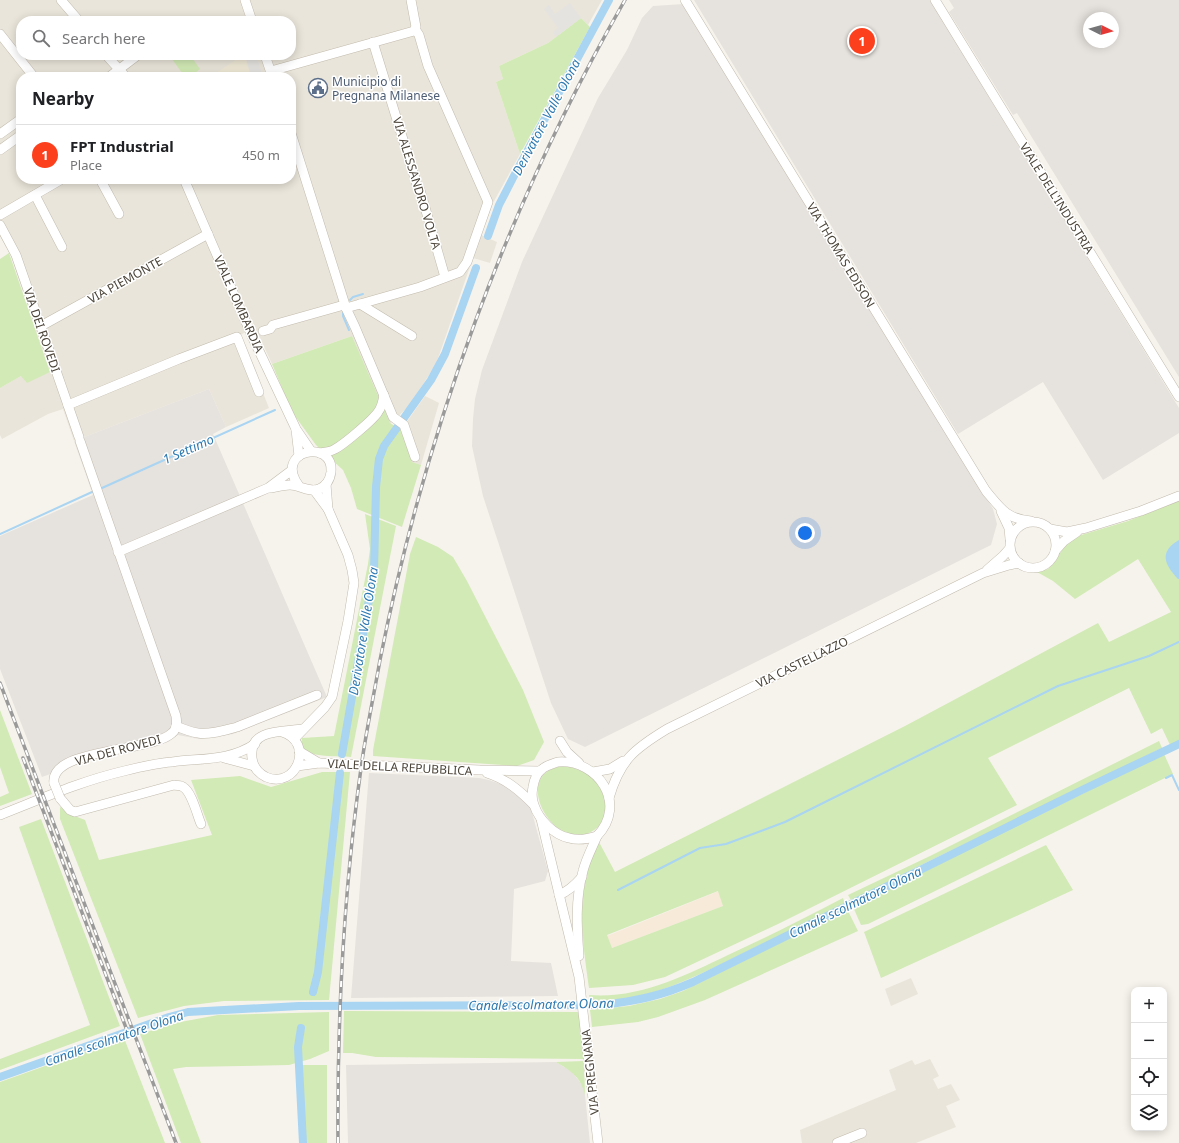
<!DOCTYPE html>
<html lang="en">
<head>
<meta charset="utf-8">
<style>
  :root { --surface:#fff; --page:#f6f6f6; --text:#202124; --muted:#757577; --line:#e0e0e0; --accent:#fc3f1d }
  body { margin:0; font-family:"Noto Sans",sans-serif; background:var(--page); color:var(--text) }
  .controls { position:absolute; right:12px; bottom:12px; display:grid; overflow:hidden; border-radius:8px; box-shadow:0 2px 10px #0003 }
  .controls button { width:36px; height:36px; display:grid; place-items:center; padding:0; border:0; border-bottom:1px solid var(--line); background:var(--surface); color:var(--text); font:20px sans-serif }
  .compass { position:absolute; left:1083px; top:12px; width:36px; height:36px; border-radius:50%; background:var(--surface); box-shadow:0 2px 10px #0003; rotate:95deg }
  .you { position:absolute; left:805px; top:533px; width:14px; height:14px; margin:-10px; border:3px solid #fff; border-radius:50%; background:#1a73e8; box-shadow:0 0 0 6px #1a73e833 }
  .badge { display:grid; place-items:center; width:26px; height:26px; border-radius:50%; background:var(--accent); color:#fff; font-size:13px; font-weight:700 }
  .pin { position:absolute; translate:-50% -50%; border:2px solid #fff; box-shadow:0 1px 4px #0006 }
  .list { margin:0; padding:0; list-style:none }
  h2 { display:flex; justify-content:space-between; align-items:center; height:52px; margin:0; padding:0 16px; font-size:17px }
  h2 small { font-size:13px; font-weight:400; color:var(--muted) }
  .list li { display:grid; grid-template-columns:26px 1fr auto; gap:12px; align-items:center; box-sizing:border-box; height:60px; padding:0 16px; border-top:1px solid var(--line) }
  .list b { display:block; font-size:15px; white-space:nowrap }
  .list p { margin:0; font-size:13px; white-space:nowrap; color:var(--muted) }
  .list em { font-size:13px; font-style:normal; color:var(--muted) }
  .icon { flex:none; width:22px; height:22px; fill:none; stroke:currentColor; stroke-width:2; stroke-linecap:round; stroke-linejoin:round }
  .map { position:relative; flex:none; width:1179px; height:1143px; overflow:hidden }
  .search { position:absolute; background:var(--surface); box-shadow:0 2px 10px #0003; left:16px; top:16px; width:280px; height:44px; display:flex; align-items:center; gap:10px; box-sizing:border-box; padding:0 14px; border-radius:16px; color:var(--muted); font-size:15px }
  .panel { position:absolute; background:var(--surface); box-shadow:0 2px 10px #0003; left:16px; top:72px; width:280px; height:112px; border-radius:16px }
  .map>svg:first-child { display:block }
</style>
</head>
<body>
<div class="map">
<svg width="1179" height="1143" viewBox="0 0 1179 1143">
  <rect width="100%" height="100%" fill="#f6f3ec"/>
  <!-- residential -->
  <g fill="#eae5da">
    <path d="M0,0H61L79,21H21V55H106L120,69L109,77H21V134L0,147Z"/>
    <path d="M67,0H602L588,25L581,18L548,43L499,66L503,79L496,82L520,154L493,203L481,235L497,242L490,263L473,258L436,364L409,406L390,424L352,336L272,364L187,179H291V77H128L112,55H291V21H84Z"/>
    <path d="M21,139V179H179L246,332L240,335L269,408L226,427L209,389L74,441L63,409L48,414L2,439L0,435V388L21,376L50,372L11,256L0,236V154Z"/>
    <path d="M425,396L439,403L421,465L412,462L401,430Z"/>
    <path d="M911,978L918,994L891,1006L885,989Z"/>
    <path d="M930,1059L939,1076L933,1079L938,1089L951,1084L960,1100L946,1106L956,1127L916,1143H802L800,1130L896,1090L889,1070L912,1060L915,1065Z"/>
  </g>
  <!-- commercial -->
  <path fill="#f7ead8" d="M719,891L723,906L612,948L607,936Z"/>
  <!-- industrial -->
  <g fill="#e6e2dd" fill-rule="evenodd">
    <path d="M694,0H930L1179,408V433L1103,480L1043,382L958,434Z"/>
    <path d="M949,0H1179V377L1017,113L1013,115L949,12L954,8ZM1089,18H1113V42H1089Z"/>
    <path d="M684,4L993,509L997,524L991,545L585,747L568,739L551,703L483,496L472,446L473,419L475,399L482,370L522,262L598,98L627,50L642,18L653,6Z"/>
    <path d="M209,389L226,427L213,434L327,697L233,734L199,739L178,735L168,742L89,760L42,777L0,669V536L93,495L74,441Z"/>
    <path d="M369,773L479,778L489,780L503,785L522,797L531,809L548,871L545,881L514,889L511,961L551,963L558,996L351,998Z"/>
    <path d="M556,1062L572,1072L583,1086L585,1095L590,1143H348L346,1065Z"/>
  </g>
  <!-- education -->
  <path fill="#efe8d6" d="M243,55H245L251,77H210Z"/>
  <!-- green -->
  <g fill="#d2eab5" fill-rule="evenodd">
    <path d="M581,18L590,27L520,154L496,82L503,79L499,66L548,43Z"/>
    <path d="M169,55H190L200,69L190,77H185Z"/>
    <path d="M9,253L50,372L27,383L21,376L0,388V259Z"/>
    <path d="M352,336L390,423L401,430L412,462L421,465L402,527L357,509L351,488L343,470L316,445L292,412L272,364Z"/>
    <path d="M1179,501V741L1170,745L1162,728L1151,734L1129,688L988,758L1017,805L778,924L665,977L633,985L589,988C583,945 577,907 589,865C591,857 596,849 599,842L615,872L905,726L1098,623L1109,642L1171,612L1138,559L1075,599L1053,581L1037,572L1048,569L1053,564L1068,541L1078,536L1128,521ZM718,891L723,906L612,948L607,935Z"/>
    <path d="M365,514L396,526L351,757C341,756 307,758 302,747C301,744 302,740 302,738L334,736L368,564L370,549Z"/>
    <path d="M416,537L438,547L453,557L467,581L523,690L544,742L534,760L517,766L373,756V750L410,554Z"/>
    <path d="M0,710L32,794L0,806V797L9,793L0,767Z"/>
    <path d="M1159,741L1162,748L911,870L852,902L848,895L930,856Z"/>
    <path d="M1164,754L1173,774L868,924L861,925L853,907L938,864Z"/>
    <path d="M567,766C576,769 587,772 594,780C610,797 611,826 586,834C548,846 510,768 567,766Z"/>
    <path d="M322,772H350L329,1000L224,1001L184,1006L138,1018L60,819V807L72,815L85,820L99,860L212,835L191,780L240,776L271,787Z"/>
    <path d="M41,819L120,1026L0,1070V1059L90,1025L19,827Z"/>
    <path d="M1046,845L1073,890L881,978L864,932Z"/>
    <path d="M843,898L845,904C812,921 779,936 746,952C694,977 649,1002 590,1002L589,995C639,999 684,976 728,955C767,937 805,918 843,898Z"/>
    <path d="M847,909L858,931L705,1000L658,1017L638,1022L592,1027L590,1010L629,1006L660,999L683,991Z"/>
    <path d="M344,1011L579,1012L584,1059L376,1057L352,1053H343Z"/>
    <path d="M329,1012V1051L310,1059L289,1065L186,1067L173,1069L201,1143H181L140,1034L175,1023L218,1015Z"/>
    <path d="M124,1038L165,1143H0V1082Z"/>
    <path d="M584,1061L585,1095C581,1077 571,1071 556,1062Z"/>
    <path d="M298,1065H327V1143H301Z"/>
  </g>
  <!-- parking -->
  <g fill="#e5e3e0">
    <path d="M570,3L581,18L556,37L553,32L558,28L544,9L549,5L555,14Z"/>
    <path d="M245,55H256L262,73L251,76Z"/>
  </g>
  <!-- water -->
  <path fill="#a9d4f2" d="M1179,540V579H1178C1165,565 1158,552 1179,540Z"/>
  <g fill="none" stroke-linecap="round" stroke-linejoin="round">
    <!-- stream -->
    <g stroke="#a9d4f2" stroke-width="2">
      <path d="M350,300L353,297L363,294"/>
      <path d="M343,313V316L349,330"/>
      <path d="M102,488L275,410"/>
      <path d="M0,534L92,492"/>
      <path d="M1166,778L1172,775L1179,790"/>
      <path d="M618,890L700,848L726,844L785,822L1058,686L1149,656L1179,642"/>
    </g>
    <!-- canal -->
    <g stroke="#a9d4f2" stroke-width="8">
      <path d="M488,236L499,205L516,172L609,0"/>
      <path d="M342,754L374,571L376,487L379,459L384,446L431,380L445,354L476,268"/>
      <path d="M313,992L318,972L340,773"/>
      <path d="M301,1028L298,1047L303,1143"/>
      <path d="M0,1077L169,1017L188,1012L299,1006L602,1005C636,1001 661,996 693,982L1082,790L1179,744"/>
    </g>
    <!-- minor casing -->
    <g stroke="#c2bbae" stroke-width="10">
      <g id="minor">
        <path d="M61,0L79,21"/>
        <path d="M245,0L252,21"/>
        <path d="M685,0L986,491C1001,509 1007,519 1031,521"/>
        <path d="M935,0L1179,397"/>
        <path d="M0,34L34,77"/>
        <path d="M373,42L417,185L420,190L445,277"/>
        <path d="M106,55L126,77"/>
        <path d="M265,55L272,76"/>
        <path d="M271,71L414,31L415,29"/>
        <path d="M109,77L138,55"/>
        <path d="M291,133L346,308L355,327L393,417L404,425L405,428L415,457"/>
        <path d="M0,134L21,119"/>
        <path d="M0,150L21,135"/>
        <path d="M100,179L119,214"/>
        <path d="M184,179L252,336L296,429L311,451"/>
        <path d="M35,195L62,247"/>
        <path d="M0,215L62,179"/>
        <path d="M0,225L16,255L79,437"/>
        <path d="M360,304L412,336"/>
        <path d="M346,308L420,287L460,272L467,262L488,202L428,66L419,35L415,29L416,27L411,0"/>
        <path d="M41,326L208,234"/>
        <path d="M263,331L270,329L273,325L344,305"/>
        <path d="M68,405L179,359L237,337L259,392"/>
        <path d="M296,430L299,456"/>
        <path d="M320,453C326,452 330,452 335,449C343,445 373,420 378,412C382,407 383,401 384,395"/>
        <path d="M326,484L328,509"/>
        <path d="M271,488C277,487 284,485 290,485C300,485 308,493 319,489C326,486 330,480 331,472C334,438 272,450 299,486"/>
        <path d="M1001,511L1009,528L1010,539"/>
        <circle cx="1033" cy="545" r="23"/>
        <path d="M1050,529L1067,532L1086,528L1141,511L1179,496"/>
        <path d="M1055,551L1064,541L1077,532"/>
        <path d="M118,552L268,488L292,470"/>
        <path d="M987,570L1003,556L1010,548"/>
        <path d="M176,726C183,729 190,732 198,733C210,735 225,730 237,727L317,695"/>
        <path d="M282,732C315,742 297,790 266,777C258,773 253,766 252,758C248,728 284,732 303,729"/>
        <path d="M294,739L325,707L332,697L348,621L354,583L352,570L348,555L328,509L314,490"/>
        <path d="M560,741L567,752L579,763"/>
        <path d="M299,751L319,763"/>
        <path d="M224,758L254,766"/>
        <path d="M558,762C598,759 628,804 597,836C588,839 579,841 569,838C554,835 539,820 534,805C532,800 532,792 533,787C534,781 536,774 541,770C545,766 552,764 558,762Z"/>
        <path d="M297,766L319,763L480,770L539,771"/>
        <path d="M593,772L610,769L623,761"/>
        <path d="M487,773C506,779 519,790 533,804"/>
        <path d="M54,783C49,748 153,752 172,733C177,729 177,722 176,716L80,441"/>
        <path d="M60,798L70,810L75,812L174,785C177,786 181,785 183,787C192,792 197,815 201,824"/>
        <path d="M609,798C620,760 634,749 667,729L983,573L1009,565L1019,563"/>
        <path d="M0,815C41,799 81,781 124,771C140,767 156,763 172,762C201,758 230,761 255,744"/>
        <path d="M541,819L579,977L598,1143"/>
        <path d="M559,895C569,891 575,885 582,877"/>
        <path d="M579,956C577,928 575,899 583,871C586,859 592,848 597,836"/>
        <path d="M837,1143L862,1133"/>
      </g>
    </g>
    <!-- minor -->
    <use href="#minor" stroke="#fff" stroke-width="9"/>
    <!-- rail casing -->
    <g stroke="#9a9a9a" stroke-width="3.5">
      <g id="rail">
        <path d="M0,683L176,1143"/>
        <path d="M23,758L128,1033"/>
        <path d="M338,1143C337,1015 344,887 362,761C367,727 374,694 380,660C426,429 508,204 625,0"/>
      </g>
    </g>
    <!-- rail -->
    <use href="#rail" stroke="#fff" stroke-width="2" stroke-dasharray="6" stroke-linecap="butt"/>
    <!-- minor-bridge casing -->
    <g stroke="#c2bbae" stroke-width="10" stroke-linecap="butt">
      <path id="minor-bridge" d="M54,783L60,798"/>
    </g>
    <!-- minor-bridge -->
    <use href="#minor-bridge" stroke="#fff" stroke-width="9"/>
  </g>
  <!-- icons -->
  <defs>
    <g id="civic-ring" transform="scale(1)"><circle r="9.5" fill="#fff" stroke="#5c6f8a" stroke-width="1.5"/><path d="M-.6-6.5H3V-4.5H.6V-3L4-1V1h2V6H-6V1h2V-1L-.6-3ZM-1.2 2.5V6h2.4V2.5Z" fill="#5c6f8a"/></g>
  </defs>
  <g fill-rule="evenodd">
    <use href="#civic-ring" x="318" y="88"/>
  </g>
  <g text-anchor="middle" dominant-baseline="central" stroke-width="3" stroke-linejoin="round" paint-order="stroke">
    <!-- service labels -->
    <g font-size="12" fill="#4e5e75" stroke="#fff" text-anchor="start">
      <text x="332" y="81">Municipio di<tspan x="332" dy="14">Pregnana Milanese</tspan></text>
    </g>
    <!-- street labels -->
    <g font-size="12" fill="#4b4439" stroke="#fff">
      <text transform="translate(417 183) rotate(73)">VIA ALESSANDRO VOLTA</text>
      <text transform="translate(1057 198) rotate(58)">VIALE DELL'INDUSTRIA</text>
      <text transform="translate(841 255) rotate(59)">VIA THOMAS EDISON</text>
      <text transform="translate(125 280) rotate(-29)">VIA PIEMONTE</text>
      <text transform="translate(239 304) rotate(66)">VIALE LOMBARDIA</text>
      <text transform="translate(42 330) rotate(71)">VIA DEI ROVEDI</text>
      <text transform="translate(802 662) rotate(-26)">VIA CASTELLAZZO</text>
      <text transform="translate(118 750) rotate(-15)">VIA DEI ROVEDI</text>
      <text transform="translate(400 767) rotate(3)">VIALE DELLA REPUBBLICA</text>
      <text transform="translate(590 1072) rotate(-96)">VIA PREGNANA</text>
    </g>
    <!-- water labels -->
    <g font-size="13" font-style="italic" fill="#2e7ab2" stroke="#fff">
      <text transform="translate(546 117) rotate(-62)">Derivatore Valle Olona</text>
      <text transform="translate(188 449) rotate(-24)">1 Settimo</text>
      <text transform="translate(363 631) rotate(-81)">Derivatore Valle Olona</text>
      <text transform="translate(855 902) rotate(-26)">Canale scolmatore Olona</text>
      <text transform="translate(541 1004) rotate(-1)">Canale scolmatore Olona</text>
      <text transform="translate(114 1038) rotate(-19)">Canale scolmatore Olona</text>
    </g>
  </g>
</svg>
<div class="controls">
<button>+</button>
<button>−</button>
<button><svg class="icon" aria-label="locate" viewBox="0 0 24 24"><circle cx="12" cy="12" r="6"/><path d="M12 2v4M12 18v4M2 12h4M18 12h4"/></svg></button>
<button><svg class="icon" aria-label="layers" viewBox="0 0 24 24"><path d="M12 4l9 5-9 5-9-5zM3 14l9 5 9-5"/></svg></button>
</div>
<svg class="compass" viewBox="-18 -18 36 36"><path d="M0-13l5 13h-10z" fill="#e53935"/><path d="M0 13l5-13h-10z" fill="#757577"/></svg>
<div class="you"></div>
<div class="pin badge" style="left:862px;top:41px">1</div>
<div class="search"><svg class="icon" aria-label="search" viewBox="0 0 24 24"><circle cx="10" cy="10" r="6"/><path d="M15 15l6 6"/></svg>Search here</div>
<section class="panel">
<h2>Nearby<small></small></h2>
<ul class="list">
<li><span class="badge">1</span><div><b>FPT Industrial</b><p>Place</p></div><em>450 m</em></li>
</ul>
</section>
</div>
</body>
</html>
